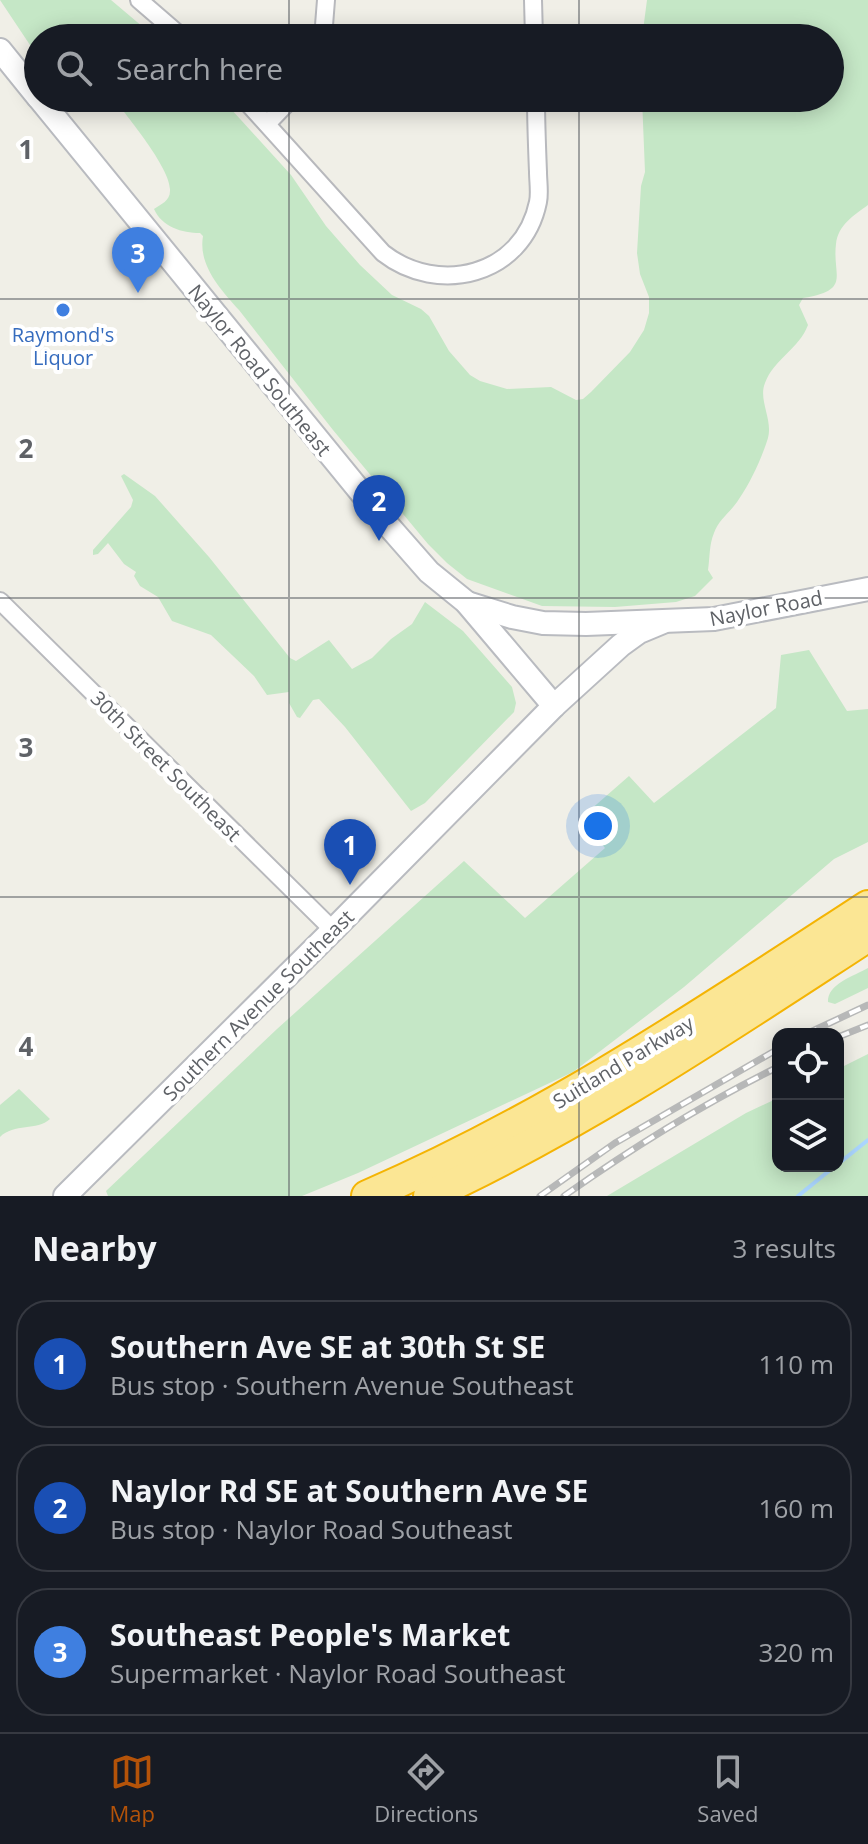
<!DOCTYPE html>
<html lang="en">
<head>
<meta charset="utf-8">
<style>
  :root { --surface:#171b24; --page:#242831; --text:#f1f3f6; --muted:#9ea1a6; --line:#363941; --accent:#b45309 }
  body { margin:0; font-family:"Open Sans",sans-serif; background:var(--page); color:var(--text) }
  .controls { position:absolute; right:24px; bottom:24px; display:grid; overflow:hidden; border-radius:16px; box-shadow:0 4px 20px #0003 }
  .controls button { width:72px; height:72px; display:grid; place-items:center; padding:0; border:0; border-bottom:2px solid var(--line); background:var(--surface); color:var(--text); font:40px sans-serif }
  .you { position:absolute; left:598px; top:826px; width:28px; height:28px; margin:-20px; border:6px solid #fff; border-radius:50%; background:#1a73e8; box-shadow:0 0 0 12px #1a73e833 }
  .badge { display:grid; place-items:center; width:52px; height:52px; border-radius:50%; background:var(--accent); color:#fff; font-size:26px; font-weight:700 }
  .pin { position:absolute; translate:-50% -66px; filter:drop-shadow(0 2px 4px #0008) }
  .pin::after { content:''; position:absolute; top:42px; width:28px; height:24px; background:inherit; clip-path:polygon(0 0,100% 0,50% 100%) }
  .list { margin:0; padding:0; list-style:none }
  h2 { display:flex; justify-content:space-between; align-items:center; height:104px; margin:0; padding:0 32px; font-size:34px }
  h2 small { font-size:26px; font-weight:400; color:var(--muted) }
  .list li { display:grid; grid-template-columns:52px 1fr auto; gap:24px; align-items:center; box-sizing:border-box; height:128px; margin:0 16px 16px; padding:0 16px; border:2px solid var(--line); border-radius:32px }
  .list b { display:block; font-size:30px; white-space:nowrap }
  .list p { margin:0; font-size:26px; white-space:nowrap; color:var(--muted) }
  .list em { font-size:26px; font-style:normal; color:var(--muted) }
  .icon { flex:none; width:44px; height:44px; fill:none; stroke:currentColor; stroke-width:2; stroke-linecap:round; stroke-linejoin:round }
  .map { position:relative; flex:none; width:868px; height:1196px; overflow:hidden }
  .search { position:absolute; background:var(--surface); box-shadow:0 4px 20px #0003; left:24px; right:24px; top:24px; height:88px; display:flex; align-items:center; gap:20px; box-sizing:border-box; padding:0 28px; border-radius:44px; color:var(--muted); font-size:30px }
  .sheet { height:536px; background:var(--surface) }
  nav { display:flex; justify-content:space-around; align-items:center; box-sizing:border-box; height:112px; border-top:2px solid var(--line); background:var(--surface); font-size:22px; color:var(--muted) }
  nav a { display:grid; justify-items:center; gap:4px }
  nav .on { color:var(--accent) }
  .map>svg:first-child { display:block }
</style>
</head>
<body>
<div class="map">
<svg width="868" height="1196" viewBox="0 0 868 1196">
  <rect width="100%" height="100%" fill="#f0efe7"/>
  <!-- green -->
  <g fill="#c5e7c6">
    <path d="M0,0H111L156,38H38V57Z"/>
    <path d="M647,0H868V205C854,215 838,225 836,244C832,276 852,290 803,298L799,305L808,325C799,349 774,359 765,383C758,400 773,419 768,438C762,457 751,482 739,499C731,512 719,519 714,533C709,545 710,557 708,570L713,578L695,596L676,602L615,607L542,606L467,579L447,563L428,544L333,430L239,310C220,289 198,265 203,236L200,233C182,233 162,227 154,209C161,204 170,201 170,191C172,170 127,116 113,98H221L291,175L326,226L360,265L392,295L421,309L429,316L449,351L470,375L480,381L507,389L551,387L576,400L583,399L591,392L630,352L644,330L649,313V297L640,274L637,253L641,186L645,172L642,98H830V38H642Z"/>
    <path d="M124,474L155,496L209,557L290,658L296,661L329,640L352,669L372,658L391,639L412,624L425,602L463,631L512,687L516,703L514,712L425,803L411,811L345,727L319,699L313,700L300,718L297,717L289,703V692L267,695L254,676L211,635L172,621L158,597L140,586L134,576L136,572L124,564L108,543L98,554L93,555V550L131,507L133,500L121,476Z"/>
    <path d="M809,650L847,711L868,709V842L834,859L684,987L573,1072L358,1173L302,1196H108L106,1191L277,1029L464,861L525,918L605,848L581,818L629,776L654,803L776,708L781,655Z"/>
    <path d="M868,968V988L835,1004L828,1002C827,984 854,976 868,968Z"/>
    <path d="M868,1054V1196H607L746,1113L778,1098V1166H838V1069Z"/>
    <path d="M19,1089L50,1119C37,1131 14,1123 0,1137V1105Z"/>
  </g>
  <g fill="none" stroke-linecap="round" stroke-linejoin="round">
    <!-- stream -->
    <g stroke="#aad5fe" stroke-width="4">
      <path d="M838,1164L868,1140"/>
      <path d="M798,1196L835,1166"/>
    </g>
    <!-- street casing -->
    <g stroke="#b8b9bd" stroke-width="20">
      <g id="street">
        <path d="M139,0L183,38"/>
        <path d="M533,0L534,38"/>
        <path d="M323,38L326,0"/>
        <path d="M243,98L383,253C438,296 523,276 538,202C540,193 538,181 538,172C537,147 536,123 536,98"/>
        <path d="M267,124L292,98"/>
        <path d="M0,601L333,930"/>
      </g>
    </g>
    <!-- secondary casing -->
    <g stroke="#b9bbc0" stroke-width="26">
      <g id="secondary">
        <path d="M0,50L38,97"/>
        <path d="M39,98L386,523L429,572L466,602L554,706"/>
        <path d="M467,603L512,617L543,623L586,624L714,619L868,589"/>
        <path d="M65,1196L333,930L554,706L621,645L639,632L663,622"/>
      </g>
    </g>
    <!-- highway casing -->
    <g stroke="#f4b404" stroke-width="34">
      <g id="highway">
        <path d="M367,1196C546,1119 705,1012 868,906"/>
        <path d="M429,1196C584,1124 725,1029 868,936"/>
      </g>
    </g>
    <!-- street -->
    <use href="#street" stroke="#fff" stroke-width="16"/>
    <!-- secondary -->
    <use href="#secondary" stroke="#fff" stroke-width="22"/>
    <!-- highway -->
    <use href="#highway" stroke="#fbe694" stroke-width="30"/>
    <!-- rail casing -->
    <g stroke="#b7b8b8" stroke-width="7">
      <g id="rail">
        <path d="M806,1034L868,1005"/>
        <path d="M838,1037L868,1025"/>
        <path d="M540,1196L615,1143L778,1049"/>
        <path d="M564,1196C632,1148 703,1104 778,1067"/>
      </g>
    </g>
    <!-- rail -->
    <use href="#rail" stroke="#fff" stroke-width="4" stroke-dasharray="12" stroke-linecap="butt"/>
  </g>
  <!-- grid -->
  <path fill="none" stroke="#5f6267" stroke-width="2" stroke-opacity="0.55" d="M289,0V38M579,0V38M289,98V1196M579,98V1196M0,299H868M0,598H868M0,897H868"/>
  <!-- markers -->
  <circle fill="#3f7fe0" stroke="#fff" stroke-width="3" cx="63" cy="310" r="8"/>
  <g text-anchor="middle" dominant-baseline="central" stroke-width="8" stroke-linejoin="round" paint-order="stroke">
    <!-- shop labels -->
    <g font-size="20" fill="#366cbe" stroke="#fff">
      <text x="63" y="334">Raymond's<tspan x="63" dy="23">Liquor</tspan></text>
    </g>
    <!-- street labels -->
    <g font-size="20" fill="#5f6267" stroke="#fff">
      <text transform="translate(260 370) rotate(51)">Naylor Road Southeast</text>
      <text transform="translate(766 608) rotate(-11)">Naylor Road</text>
      <text transform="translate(166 766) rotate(45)">30th Street Southeast</text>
      <text transform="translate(258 1005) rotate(-45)">Southern Avenue Southeast</text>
      <text transform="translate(623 1062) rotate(-31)">Suitland Parkway</text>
    </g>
  </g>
  <g font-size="26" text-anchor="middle" font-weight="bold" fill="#5f6267" stroke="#fff" stroke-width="8" stroke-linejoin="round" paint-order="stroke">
    <text x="26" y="159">1</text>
    <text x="26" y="458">2</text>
    <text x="26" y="757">3</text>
    <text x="26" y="1056">4</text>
  </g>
</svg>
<div class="controls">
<button><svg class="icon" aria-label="locate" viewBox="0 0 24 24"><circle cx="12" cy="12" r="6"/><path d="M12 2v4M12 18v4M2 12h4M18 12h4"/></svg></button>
<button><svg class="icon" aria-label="layers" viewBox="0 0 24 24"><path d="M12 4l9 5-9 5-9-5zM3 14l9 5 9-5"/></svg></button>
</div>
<div class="you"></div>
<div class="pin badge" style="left:350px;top:885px;background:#1a4fb4">1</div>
<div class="pin badge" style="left:379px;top:541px;background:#1a4fb4">2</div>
<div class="pin badge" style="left:138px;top:293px;background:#3f7fe0">3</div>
<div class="search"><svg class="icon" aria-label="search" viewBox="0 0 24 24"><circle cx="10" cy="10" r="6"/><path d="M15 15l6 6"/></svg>Search here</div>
</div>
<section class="sheet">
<h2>Nearby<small>3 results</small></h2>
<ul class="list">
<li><span class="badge" style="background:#1a4fb4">1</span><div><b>Southern Ave SE at 30th St SE</b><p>Bus stop · Southern Avenue Southeast</p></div><em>110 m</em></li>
<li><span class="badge" style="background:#1a4fb4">2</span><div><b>Naylor Rd SE at Southern Ave SE</b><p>Bus stop · Naylor Road Southeast</p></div><em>160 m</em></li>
<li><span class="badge" style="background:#3f7fe0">3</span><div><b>Southeast People's Market</b><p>Supermarket · Naylor Road Southeast</p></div><em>320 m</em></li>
</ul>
</section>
<nav>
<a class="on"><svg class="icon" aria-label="map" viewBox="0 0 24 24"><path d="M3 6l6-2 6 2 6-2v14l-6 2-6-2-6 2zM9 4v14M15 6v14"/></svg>Map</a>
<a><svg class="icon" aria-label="directions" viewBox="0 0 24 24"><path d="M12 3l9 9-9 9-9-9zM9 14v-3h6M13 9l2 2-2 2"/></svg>Directions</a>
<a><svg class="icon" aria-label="saved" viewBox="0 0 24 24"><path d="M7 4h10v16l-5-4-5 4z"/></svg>Saved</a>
</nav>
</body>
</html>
